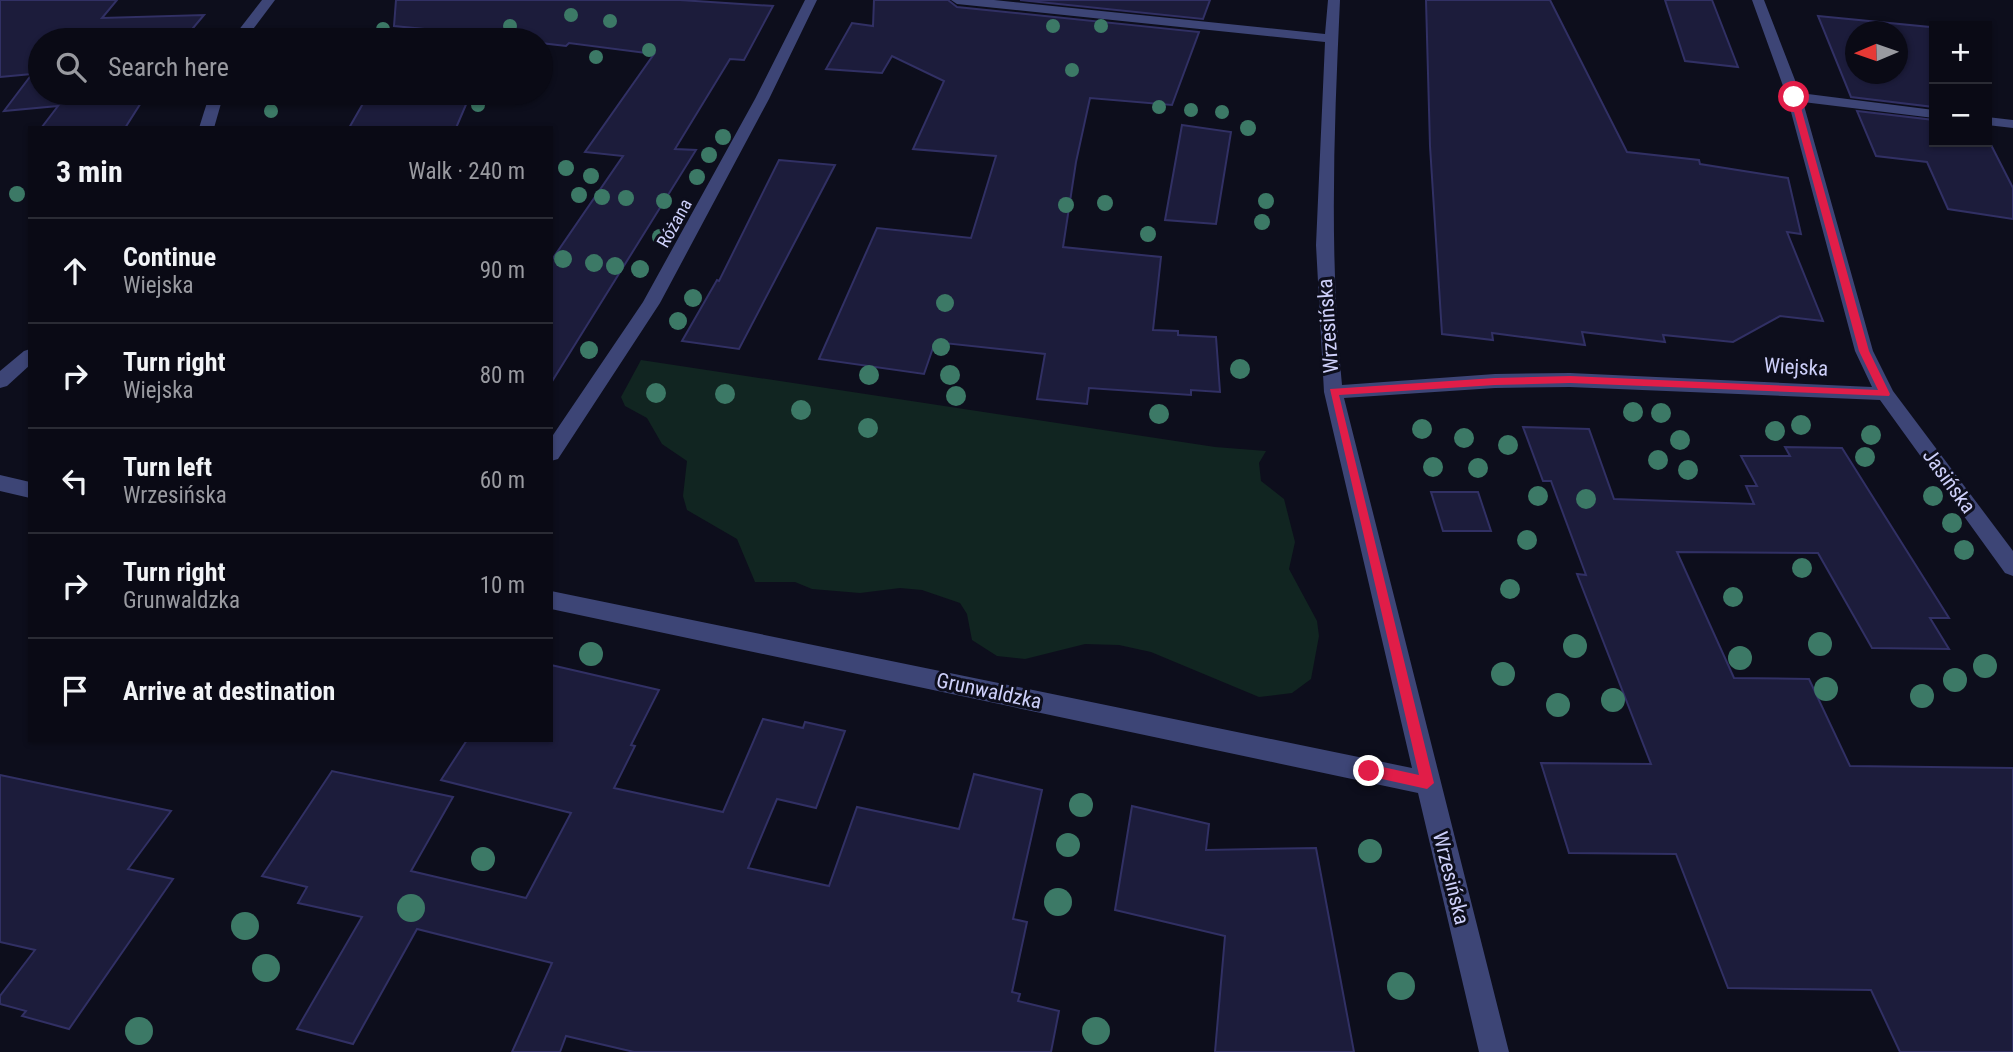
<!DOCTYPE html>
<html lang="en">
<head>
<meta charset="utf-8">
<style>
  :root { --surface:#0a0a15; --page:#13131e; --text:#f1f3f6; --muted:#999aa0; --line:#2a2b34 }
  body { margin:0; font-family:"Roboto Condensed",sans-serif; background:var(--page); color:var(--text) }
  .controls { position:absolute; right:21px; top:21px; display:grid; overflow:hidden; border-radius:0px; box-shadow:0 2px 5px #0004 }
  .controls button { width:63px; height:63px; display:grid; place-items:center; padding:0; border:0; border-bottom:2px solid var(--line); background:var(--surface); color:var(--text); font:35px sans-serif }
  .compass { position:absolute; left:1845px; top:21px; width:63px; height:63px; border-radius:50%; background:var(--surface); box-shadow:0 2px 5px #0004; rotate:268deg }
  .stop { position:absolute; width:21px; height:21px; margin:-16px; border:5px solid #e11d48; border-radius:50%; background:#fff }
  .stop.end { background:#e11d48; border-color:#fff; box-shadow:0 2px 7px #0008 }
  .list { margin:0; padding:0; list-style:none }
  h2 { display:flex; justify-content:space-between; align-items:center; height:91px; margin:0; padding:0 28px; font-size:30px }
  h2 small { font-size:23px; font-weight:400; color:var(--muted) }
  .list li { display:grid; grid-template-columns:46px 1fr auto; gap:21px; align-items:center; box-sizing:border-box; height:105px; padding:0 28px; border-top:2px solid var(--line) }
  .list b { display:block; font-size:26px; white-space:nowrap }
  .list p { margin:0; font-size:23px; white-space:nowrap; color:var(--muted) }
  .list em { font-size:23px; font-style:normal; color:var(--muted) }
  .icon { flex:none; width:38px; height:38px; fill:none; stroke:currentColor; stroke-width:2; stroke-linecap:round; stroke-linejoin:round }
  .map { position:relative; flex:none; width:2013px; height:1052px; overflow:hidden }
  .search { position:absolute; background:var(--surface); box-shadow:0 2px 5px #0004; left:28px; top:28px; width:525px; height:77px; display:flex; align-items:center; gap:18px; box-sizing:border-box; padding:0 24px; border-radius:38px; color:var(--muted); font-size:26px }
  .panel { position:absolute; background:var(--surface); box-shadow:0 2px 5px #0004; left:28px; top:126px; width:525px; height:616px; border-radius:0px }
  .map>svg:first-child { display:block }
</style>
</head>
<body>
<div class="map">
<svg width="2013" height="1052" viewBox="0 0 2013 1052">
  <rect width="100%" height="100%" fill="#0d0e1c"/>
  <!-- green -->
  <path fill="#112521" d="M641,360L1215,447L1266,451L1259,463L1261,481L1284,499L1295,542L1289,569L1317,621L1319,636L1311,679L1292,693L1259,697L1151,652L1119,645L1085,644L1025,659L997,656L972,640L967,614L960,603L922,590L900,588L860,593L812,589L795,582H755L737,539L687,510L683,496L687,461L662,444L647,418L625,406L621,397Z"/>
  <!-- building -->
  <g fill="#1c1c3b" stroke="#313064" stroke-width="2" fill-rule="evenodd">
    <path d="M0,0H117L102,18L204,15L183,40H40V93H155L146,95L125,128L42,127L58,106L4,111L32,74L0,77Z"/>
    <path d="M396,0H680L773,6L744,60L730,59L675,149L696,150L551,383V261L623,156L585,152L654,54L569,43L566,46L541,43V40L480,36V40H413L425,29L394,26Z"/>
    <path d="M874,0H948L957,7L1199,32L1172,105L1090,98L1076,162L1063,247L1161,257L1153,330L1178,331V335L1216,337L1220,392L1191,390V395L1089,388L1087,404L1037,399L1045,354L935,342L924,374L819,359L877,228L971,238L996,156L913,149L944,81L892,56L882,73L826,69L852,23L873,26Z"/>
    <path d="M1020,0H1210L1203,19Z"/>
    <path d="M1426,0H1550L1627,152L1699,160L1700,164L1788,178L1801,234L1787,232L1823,321L1780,316L1733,342L1663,335L1665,342L1582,332L1585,345L1492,333L1493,340L1442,334L1430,146Z"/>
    <path d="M1665,0H1712L1738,67L1685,61Z"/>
    <path d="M1818,16L1930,27L1934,35V107L1851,97ZM1856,32H1898V74H1856Z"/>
    <path d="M369,93H471L456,128H349Z"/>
    <path d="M1857,111L1934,120V142H1987V137L2013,188V219L1948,209L1927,162L1876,156Z"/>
    <path d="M1182,125L1231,132L1216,224L1165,220Z"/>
    <path d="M779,160L835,165L739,349L682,341L717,280L719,281Z"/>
    <path d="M1523,427L1589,429L1614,499L1754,504L1746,486H1757L1741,456H1790L1785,447L1842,448L1949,618H1930L1949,649L1872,648L1818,553L1677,552L1734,678L1809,679L1850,766L2013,768V1052H1900L1871,990L1728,988L1676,854L1569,853L1541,763L1651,764L1577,574L1586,575L1551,481H1543Z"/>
    <path d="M1431,492H1478L1491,531H1443Z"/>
    <path d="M551,665L659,690L631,745L635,746L614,788L723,812L763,719L803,728L805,722L845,731L816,808L777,799L748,868L829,886L857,807L959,829L974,774L1042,790L1013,919L1027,922L1012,992L1020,994L1018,1001L1059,1011L1051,1052H634L566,1036L560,1052H512L552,963L417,929L353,1044L297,1029L362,917L298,903L307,887L262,876L332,771L453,797L411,871L526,898L571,813L441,780L467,740H551Z"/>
    <path d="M0,775L171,811L128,869L173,879L69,1029L22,1016L26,1011L0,1004V996L35,950L0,942Z"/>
    <path d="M1132,806L1209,824L1206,850L1316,848L1354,1052H1215L1225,936L1115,910Z"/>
  </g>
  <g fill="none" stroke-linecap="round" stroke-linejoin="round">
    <!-- minor -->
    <g fill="#3d4576" fill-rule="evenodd">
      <path d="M262,0H275L245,40H231Z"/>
      <path d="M805,0H817L769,99L660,303L558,459L551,461V438L643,302L755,99Z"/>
      <path d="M951,0H994L1325,34L1328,0H1340C1334,128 1329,256 1342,385L1495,374L1570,373L1872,387L1855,351L1787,97L1752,0H1764L1800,93L1934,110V118L1803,102L1873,351L1893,391L2013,551V576L2005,573L1880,400L1570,387L1495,388L1344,398L1509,1052H1479L1418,793L551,609V591L1412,768L1324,392L1316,245L1325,42L957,4Z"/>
      <path d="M210,93H224L214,128H199Z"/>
      <path d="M1987,117L2013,120V128L1987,125Z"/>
      <path d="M30,349V365L7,386L0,388V371L24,351Z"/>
      <path d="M0,475L30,482V498L0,491Z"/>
    </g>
  </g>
  <!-- trees -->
  <g fill="#3c7966">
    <circle cx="571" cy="15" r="7"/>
    <circle cx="610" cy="21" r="7"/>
    <circle cx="510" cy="26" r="7"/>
    <circle cx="1053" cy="26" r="7"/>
    <circle cx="1101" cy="26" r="7"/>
    <circle cx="383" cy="29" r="7"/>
    <circle cx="649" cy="50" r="7"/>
    <circle cx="596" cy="57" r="7"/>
    <circle cx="1072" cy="70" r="7"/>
    <circle cx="478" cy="105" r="7"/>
    <circle cx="1159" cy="107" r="7"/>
    <circle cx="1191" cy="110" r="7"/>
    <circle cx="271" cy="111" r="7"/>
    <circle cx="1222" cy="112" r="7"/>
    <circle cx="1248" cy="128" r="8"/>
    <circle cx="723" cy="137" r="8"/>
    <circle cx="709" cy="155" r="8"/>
    <circle cx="566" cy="168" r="8"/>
    <circle cx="591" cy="176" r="8"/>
    <circle cx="697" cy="177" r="8"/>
    <circle cx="17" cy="194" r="8"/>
    <circle cx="579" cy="195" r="8"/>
    <circle cx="602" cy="197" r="8"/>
    <circle cx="626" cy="198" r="8"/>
    <circle cx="664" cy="201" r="8"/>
    <circle cx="1266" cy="201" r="8"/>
    <circle cx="1105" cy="203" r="8"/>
    <circle cx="1066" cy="205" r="8"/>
    <circle cx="1262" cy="222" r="8"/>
    <circle cx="1148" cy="234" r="8"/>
    <circle cx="660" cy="237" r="8"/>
    <circle cx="563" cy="259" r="9"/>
    <circle cx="594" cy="263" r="9"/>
    <circle cx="615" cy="266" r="9"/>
    <circle cx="640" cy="269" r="9"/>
    <circle cx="693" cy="298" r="9"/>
    <circle cx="945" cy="303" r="9"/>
    <circle cx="678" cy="321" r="9"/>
    <circle cx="941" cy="347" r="9"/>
    <circle cx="589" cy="350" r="9"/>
    <circle cx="1240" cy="369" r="10"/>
    <circle cx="869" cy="375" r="10"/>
    <circle cx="950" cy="375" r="10"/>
    <circle cx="656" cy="393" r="10"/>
    <circle cx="725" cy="394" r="10"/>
    <circle cx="956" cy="396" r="10"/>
    <circle cx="801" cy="410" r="10"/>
    <circle cx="1633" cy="412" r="10"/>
    <circle cx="1661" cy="413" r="10"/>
    <circle cx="1159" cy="414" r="10"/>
    <circle cx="1801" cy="425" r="10"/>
    <circle cx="868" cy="428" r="10"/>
    <circle cx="1422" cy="429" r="10"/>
    <circle cx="1775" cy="431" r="10"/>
    <circle cx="1871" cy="435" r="10"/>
    <circle cx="1464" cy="438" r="10"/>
    <circle cx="1680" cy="440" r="10"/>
    <circle cx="1508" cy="445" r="10"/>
    <circle cx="1865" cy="457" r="10"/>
    <circle cx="1658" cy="460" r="10"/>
    <circle cx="1433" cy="467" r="10"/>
    <circle cx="1478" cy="468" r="10"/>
    <circle cx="1688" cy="470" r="10"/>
    <circle cx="1538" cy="496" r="10"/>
    <circle cx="1933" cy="496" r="10"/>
    <circle cx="1586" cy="499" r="10"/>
    <circle cx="1952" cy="523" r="10"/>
    <circle cx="1527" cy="540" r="10"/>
    <circle cx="1964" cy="550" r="10"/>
    <circle cx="1802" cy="568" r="10"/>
    <circle cx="1510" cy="589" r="10"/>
    <circle cx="1733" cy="597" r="10"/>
    <circle cx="1820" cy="644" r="12"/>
    <circle cx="1575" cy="646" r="12"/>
    <circle cx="591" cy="654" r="12"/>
    <circle cx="1740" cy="658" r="12"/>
    <circle cx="1985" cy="666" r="12"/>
    <circle cx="1503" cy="674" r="12"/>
    <circle cx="1955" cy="680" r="12"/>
    <circle cx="1826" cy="689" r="12"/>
    <circle cx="1922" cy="696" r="12"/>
    <circle cx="1613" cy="700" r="12"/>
    <circle cx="1558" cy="705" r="12"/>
    <circle cx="1081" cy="805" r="12"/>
    <circle cx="1068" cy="845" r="12"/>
    <circle cx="1370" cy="851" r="12"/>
    <circle cx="483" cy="859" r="12"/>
    <circle cx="1058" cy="902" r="14"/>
    <circle cx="411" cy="908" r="14"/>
    <circle cx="245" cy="926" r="14"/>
    <circle cx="266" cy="968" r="14"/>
    <circle cx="1401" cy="986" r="14"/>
    <circle cx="139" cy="1031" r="14"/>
    <circle cx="1096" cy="1031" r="14"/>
  </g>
  <!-- route -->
  <path fill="#e11d48" d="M1794,94L1798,97L1869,351L1890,394L1889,396L1570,383L1495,385L1339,395L1434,783L1427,789L1364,775L1362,771L1369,764L1419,775L1330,389L1495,378L1570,376L1878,390L1859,351L1790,97Z"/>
  <g text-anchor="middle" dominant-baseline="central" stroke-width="6" stroke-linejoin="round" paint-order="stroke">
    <!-- far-street labels -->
    <g font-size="18" fill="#ced0fa" stroke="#0d0e1c">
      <text transform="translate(674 223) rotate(-61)">Różana</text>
    </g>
    <!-- street labels -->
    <g font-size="21" fill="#ced0fa" stroke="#0d0e1c">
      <text transform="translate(1328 326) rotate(-94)">Wrzesińska</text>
      <text transform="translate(1796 367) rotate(3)">Wiejska</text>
      <text transform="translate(1949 481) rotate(54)">Jasińska</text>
      <text transform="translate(989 691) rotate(12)">Grunwaldzka</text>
      <text transform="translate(1451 878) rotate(76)">Wrzesińska</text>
    </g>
  </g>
</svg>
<div class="controls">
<button>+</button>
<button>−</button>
</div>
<svg class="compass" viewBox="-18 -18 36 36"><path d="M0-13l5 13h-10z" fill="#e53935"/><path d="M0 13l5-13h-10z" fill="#999aa0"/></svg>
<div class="stop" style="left:1794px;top:97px"></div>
<div class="stop end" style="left:1369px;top:771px"></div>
<div class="search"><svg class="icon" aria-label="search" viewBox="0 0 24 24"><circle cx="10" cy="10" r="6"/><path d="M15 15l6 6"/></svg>Search here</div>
<section class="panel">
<h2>3 min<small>Walk · 240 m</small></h2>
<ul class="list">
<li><svg class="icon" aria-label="ahead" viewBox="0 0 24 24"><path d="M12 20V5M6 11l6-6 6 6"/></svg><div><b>Continue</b><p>Wiejska</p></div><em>90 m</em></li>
<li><svg class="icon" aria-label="right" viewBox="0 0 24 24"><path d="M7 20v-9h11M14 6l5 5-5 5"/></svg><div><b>Turn right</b><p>Wiejska</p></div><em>80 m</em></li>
<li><svg class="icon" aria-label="left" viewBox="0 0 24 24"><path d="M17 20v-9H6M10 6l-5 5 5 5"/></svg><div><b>Turn left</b><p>Wrzesińska</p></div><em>60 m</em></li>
<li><svg class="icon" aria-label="right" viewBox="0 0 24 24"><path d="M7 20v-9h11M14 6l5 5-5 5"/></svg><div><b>Turn right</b><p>Grunwaldzka</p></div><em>10 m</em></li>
<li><svg class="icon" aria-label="arrive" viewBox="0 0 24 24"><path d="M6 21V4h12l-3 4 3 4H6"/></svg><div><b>Arrive at destination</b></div></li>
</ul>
</section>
</div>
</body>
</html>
